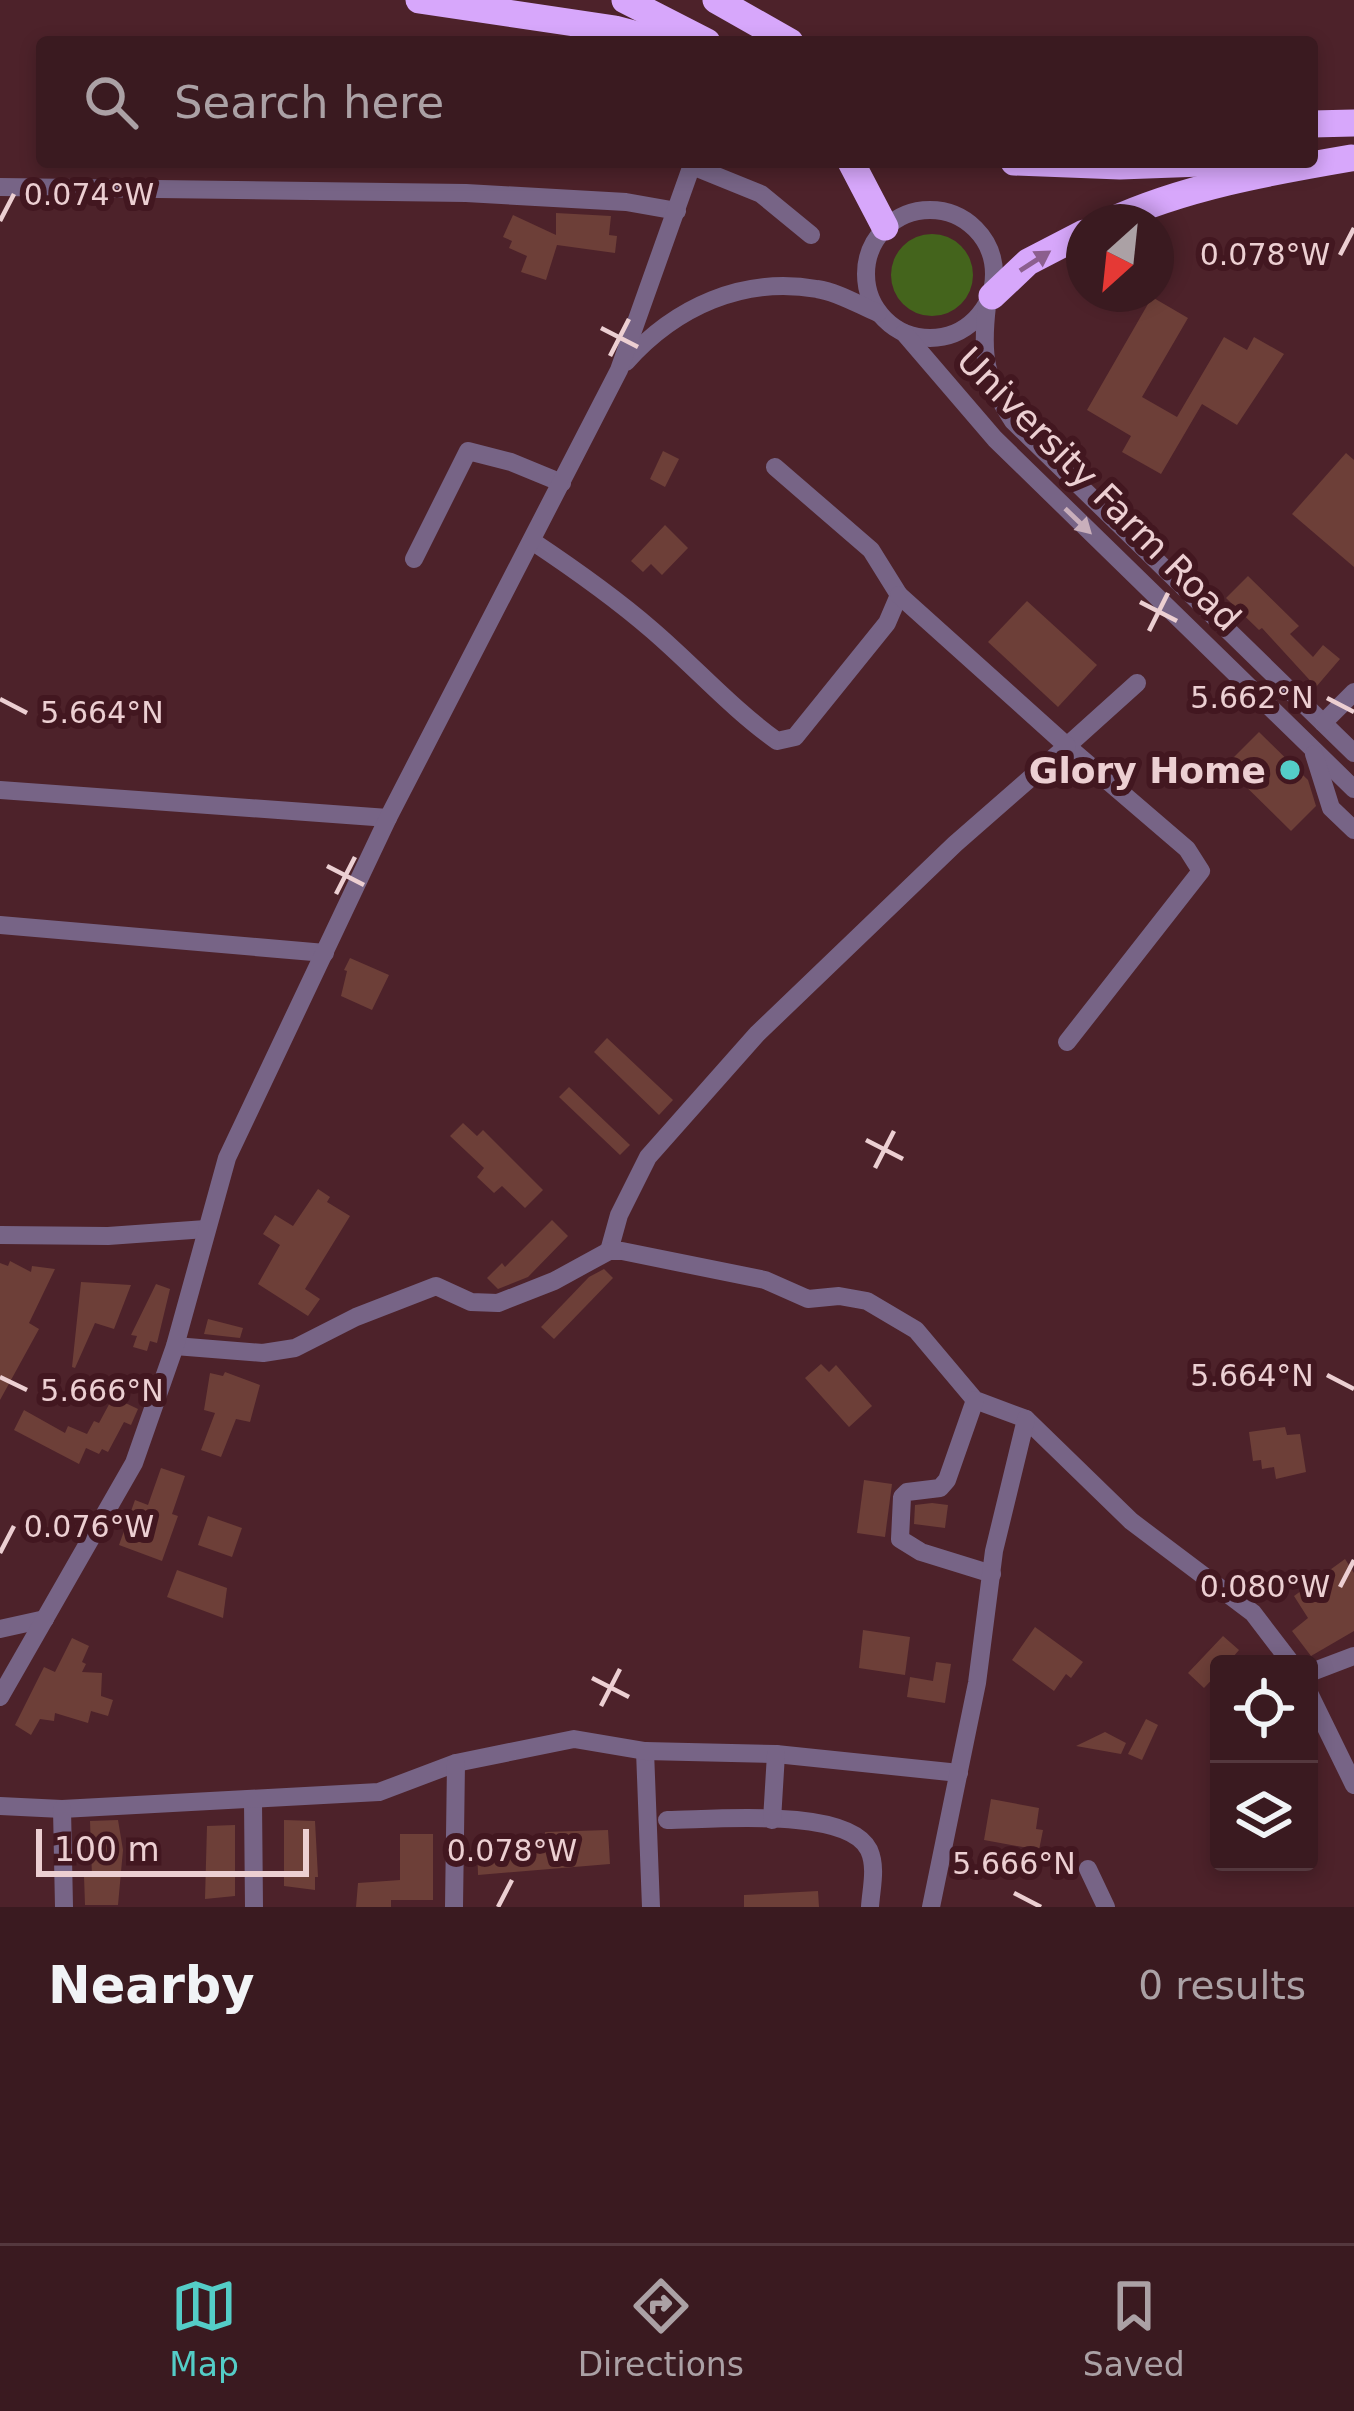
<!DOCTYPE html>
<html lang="en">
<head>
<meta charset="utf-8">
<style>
  :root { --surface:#3a1a20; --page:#412329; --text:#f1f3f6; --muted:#aba1a5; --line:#54383e; --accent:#54cdc7 }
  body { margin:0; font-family:"DejaVu Sans",sans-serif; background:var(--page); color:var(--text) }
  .controls { position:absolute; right:36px; bottom:36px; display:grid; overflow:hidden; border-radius:12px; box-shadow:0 6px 18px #0003 }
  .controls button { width:108px; height:108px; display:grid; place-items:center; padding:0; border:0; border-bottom:3px solid var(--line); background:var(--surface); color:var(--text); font:60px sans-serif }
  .compass { position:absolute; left:1066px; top:204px; width:108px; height:108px; border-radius:50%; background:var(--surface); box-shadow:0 6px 18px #0003; rotate:207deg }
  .scale { position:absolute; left:36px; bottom:30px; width:273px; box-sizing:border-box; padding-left:12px; border:6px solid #eccfd2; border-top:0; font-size:33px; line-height:42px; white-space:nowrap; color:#eccfd2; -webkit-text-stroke:9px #421720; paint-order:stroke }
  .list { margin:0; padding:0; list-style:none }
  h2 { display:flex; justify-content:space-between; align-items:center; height:156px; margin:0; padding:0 48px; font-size:51px }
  h2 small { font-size:39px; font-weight:400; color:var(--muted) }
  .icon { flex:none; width:66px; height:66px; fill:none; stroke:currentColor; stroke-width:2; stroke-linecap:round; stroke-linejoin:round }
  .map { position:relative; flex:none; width:1354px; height:1907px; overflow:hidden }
  .search { position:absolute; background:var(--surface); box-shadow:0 6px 18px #0003; left:36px; right:36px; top:36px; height:132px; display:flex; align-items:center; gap:30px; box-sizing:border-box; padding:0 42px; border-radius:12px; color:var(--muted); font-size:45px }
  .sheet { height:336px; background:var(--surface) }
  nav { display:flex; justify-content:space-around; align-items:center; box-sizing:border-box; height:168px; border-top:3px solid var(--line); background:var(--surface); font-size:33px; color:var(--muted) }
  nav a { display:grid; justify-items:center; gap:6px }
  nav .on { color:var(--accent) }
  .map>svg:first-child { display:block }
</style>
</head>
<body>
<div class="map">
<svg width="1354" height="1907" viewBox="0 0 1354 1907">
  <rect width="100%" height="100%" fill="#4d222a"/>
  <!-- green -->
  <circle fill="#44641c" cx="932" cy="275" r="41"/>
  <!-- building -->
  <g fill="#6d3f38">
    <path d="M556,213L611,216L609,235L617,236L615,253L557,245L546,280L521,272L527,256L509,248L512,241L503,237L513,215L556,235Z"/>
    <path d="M1152,297L1188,318L1142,397L1177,417L1224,337L1247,350L1254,337L1284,354L1237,425L1202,404L1161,474L1122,452L1131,436L1087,410Z"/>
    <path d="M663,451L679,459L665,487L650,479Z"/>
    <path d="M1346,453L1354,460V567L1292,514Z"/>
    <path d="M665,525L688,548L662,575L651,564L643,572L631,561Z"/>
    <path d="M1248,576L1299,626L1290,634L1313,657L1323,645L1340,659L1316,687L1262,628L1259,630L1226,598Z"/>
    <path d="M1027,601L1097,665L1058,707L988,642Z"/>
    <path d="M1259,732L1308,780L1316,806L1291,831L1225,766Z"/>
    <path d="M350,958L389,975L372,1010L341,996L347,971L344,970Z"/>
    <path d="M607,1038L673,1100L659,1115L594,1052Z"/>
    <path d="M569,1087L630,1145L620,1155L559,1097Z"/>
    <path d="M463,1123L477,1136L483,1130L543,1190L525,1208L502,1186L494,1193L477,1177L484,1168L450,1136Z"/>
    <path d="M318,1189L330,1197L327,1202L350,1216L305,1289L320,1299L308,1316L258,1284L280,1245L263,1234L275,1215L293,1226Z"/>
    <path d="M552,1220L568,1236L528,1277L498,1289L487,1278L502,1263L505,1267Z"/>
    <path d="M10,1261L31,1272L32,1266L55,1269L29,1323L39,1329L0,1400V1263L8,1266Z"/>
    <path d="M604,1269L613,1278L554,1339L541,1327L589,1277Z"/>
    <path d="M81,1282L131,1285L114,1329L95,1323L75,1368L72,1367Z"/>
    <path d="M156,1284L170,1289L157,1343L150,1341L147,1351L133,1347L137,1336L131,1335Z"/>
    <path d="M208,1319L243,1328L240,1338L204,1334Z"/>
    <path d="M821,1364L829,1372L836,1365L872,1406L849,1427L805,1378Z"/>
    <path d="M225,1372L260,1385L250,1422L236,1419L221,1457L201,1450L215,1413L204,1410L210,1373L223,1376Z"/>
    <path d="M113,1397L138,1409L131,1425L124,1422L108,1452L102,1449L99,1454L86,1448L79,1464L14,1430L24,1410L65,1433L68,1426L87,1434L94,1421L99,1423Z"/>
    <path d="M1285,1427L1287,1435L1300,1434L1306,1472L1276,1479L1274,1467L1262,1469L1261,1460L1253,1461L1249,1432Z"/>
    <path d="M161,1468L185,1476L172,1514L178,1516L162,1561L119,1545L135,1500L148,1505Z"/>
    <path d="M864,1480L892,1484L885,1537L857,1533Z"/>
    <path d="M932,1503L948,1505L945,1528L914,1524L915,1505Z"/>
    <path d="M208,1516L242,1528L232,1557L198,1545Z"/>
    <path d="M1345,1559L1354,1573V1631L1311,1656L1292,1631L1308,1618L1294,1596Z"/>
    <path d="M177,1570L227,1588L223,1618L167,1597Z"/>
    <path d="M1035,1627L1083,1662L1071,1678L1066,1674L1054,1691L1012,1660Z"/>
    <path d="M863,1630L910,1637L905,1675L859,1668Z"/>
    <path d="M1223,1636L1239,1650L1227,1664H1219V1672L1204,1688L1188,1673Z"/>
    <path d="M72,1638L89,1646L82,1662L86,1664L82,1672L102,1673L101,1696L113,1700L108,1716L91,1711L88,1723L55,1713L54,1721L40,1719L31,1735L15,1725L44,1667L55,1672Z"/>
    <path d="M936,1662L951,1664L945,1703L907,1697L910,1677L933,1681Z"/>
    <path d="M1146,1719L1158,1725L1142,1760L1128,1754Z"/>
    <path d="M1105,1732L1126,1743L1121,1754L1076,1746Z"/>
    <path d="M991,1799L1039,1808L1036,1829L1043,1830L1039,1850L984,1840Z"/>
    <path d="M118,1820L123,1850L118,1905H85L84,1876H92L90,1821Z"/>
    <path d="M284,1820L315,1821L318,1877H315V1890L284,1886Z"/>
    <path d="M235,1825V1896L205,1899L207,1826Z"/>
    <path d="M608,1830L610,1864L478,1875L477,1842L546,1839L545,1832Z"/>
    <path d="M400,1834H433V1900H391V1907H356L358,1883L400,1880Z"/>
    <path d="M818,1891L819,1907H744V1895Z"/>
  </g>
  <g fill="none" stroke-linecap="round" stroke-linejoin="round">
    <!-- minor -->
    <g stroke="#776486" stroke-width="18">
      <path d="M692,166L761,194L811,235"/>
      <path d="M0,187L466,193L626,202L677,211"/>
      <circle cx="930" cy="274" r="64"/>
      <path d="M987,306C981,357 985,378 1013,421L1354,753"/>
      <path d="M904,333L995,439L1354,789"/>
      <path d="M626,362C675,307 743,276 817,289C838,292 859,305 878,313"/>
      <path d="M532,541C574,569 614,597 652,630C695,667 731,708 777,741L795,737L887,623L899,595L871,550L775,467"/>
      <path d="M414,559L468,451L511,462L562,483"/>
      <path d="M1323,723L1354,692"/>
      <path d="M1314,754L1331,808L1354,830"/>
      <path d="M0,790L388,818"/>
      <path d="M0,925L325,953"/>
      <path d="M1067,1042L1201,871L1187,849L1067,746L1137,683"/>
      <path d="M0,1235L108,1236L206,1229"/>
      <path d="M609,1251L619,1215L648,1157L757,1034L955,844L1067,746L899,595"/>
      <path d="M175,1346L263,1353L295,1348L356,1317L436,1286L471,1302L498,1303L554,1281L609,1251H622L765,1280L808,1299L839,1296L867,1301L916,1330L975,1400L1026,1419L1131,1521L1253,1613L1292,1664"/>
      <path d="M975,1400L947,1480L940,1488L907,1492L902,1497L900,1539L921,1552L992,1574"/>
      <path d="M0,1629L45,1619"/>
      <path d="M1309,1673L1354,1656"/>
      <path d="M1309,1693L1354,1785"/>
      <path d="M0,1697L134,1463L175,1346L227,1158L388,818L619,370L693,162"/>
      <path d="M645,1751L651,1907"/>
      <path d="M253,1802L254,1907"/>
      <path d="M0,1806L62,1809L379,1792L456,1763L574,1739L645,1751L776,1754L959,1773"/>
      <path d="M62,1809L64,1907"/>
      <path d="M667,1820C710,1820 848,1806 869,1850C877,1868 871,1889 870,1907"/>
      <path d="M772,1820L776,1754"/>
      <path d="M1088,1869L1106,1907"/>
      <path d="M454,1907L456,1763"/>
      <path d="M931,1907L977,1683L994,1551L1026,1419"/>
    </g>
    <!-- highway -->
    <g stroke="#d7a7fb" stroke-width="27">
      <path d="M419,0L615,29L664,42"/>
      <path d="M625,0L707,42"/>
      <path d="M716,0L790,42"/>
      <path d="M1312,124L1354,123"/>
      <path d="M851,162L885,227"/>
      <path d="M1014,162L1120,166L1229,162"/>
      <path d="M1108,222C1184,187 1269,172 1351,158"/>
      <path d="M992,296L1028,262L1084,233"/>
    </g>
  </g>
  <!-- one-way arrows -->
  <defs><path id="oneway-solid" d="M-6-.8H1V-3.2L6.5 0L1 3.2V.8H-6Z" transform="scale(3)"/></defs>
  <use fill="#8c5f8e" href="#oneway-solid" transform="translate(1035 261) rotate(-33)"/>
  <use fill="#c9afbb" href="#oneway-solid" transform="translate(1078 521) rotate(44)"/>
  <!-- ticks -->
  <path fill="none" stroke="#eccfd2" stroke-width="4.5" d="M0,221L14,194M1340,255L1354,228M601,328L638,347M610,356L629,319M1140,602L1177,621M1149,631L1168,593M1327,698L1354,712M0,699L27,713M327,866L364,885M336,894L355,857M866,1140L903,1159M875,1168L894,1131M1327,1375L1354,1389M0,1377L27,1390M0,1553L14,1526M1340,1587L1354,1560M592,1678L629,1697M601,1706L620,1669M1014,1893L1041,1907M498,1907L512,1880"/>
  <!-- markers -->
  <circle fill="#54cdc7" stroke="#421720" stroke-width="4.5" cx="1290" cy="770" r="12"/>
  <g text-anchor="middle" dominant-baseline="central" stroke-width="12" stroke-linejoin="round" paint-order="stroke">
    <!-- street labels -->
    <g font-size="36" fill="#eccfd2" stroke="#421720">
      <text transform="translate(1099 489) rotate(45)">University Farm Road</text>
    </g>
    <!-- poi labels -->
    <g font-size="36" font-weight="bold" fill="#eccfd2" stroke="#421720" text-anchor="end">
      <text x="1266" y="770">Glory Home</text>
    </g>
  </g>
  <g font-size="30" text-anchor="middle" fill="#eccfd2" stroke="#421720" stroke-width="12" stroke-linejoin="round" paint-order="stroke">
    <text x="89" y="205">0.074°W</text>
    <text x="1265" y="265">0.078°W</text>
    <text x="1252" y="708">5.662°N</text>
    <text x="102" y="723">5.664°N</text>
    <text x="1252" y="1386">5.664°N</text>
    <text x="102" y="1401">5.666°N</text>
    <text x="89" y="1537">0.076°W</text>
    <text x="1265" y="1597">0.080°W</text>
    <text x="512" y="1861">0.078°W</text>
    <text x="1014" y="1874">5.666°N</text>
  </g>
</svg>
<div class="controls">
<button><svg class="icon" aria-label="locate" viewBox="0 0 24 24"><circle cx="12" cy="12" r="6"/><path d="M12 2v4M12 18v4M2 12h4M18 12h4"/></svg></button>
<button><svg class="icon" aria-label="layers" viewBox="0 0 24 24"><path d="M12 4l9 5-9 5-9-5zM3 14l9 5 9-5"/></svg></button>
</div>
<svg class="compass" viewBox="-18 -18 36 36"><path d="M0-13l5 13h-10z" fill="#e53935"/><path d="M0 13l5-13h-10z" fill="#aba1a5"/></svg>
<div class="scale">100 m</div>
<div class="search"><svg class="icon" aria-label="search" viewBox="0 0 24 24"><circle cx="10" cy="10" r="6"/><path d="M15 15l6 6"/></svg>Search here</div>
</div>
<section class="sheet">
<h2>Nearby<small>0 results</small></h2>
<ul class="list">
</ul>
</section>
<nav>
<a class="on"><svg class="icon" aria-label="map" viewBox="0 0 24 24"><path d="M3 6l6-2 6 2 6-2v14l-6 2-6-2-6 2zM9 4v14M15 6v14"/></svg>Map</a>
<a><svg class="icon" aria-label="directions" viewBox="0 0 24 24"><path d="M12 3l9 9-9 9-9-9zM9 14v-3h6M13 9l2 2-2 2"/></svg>Directions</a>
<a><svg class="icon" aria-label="saved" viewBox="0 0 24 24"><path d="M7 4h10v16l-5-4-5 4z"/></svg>Saved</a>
</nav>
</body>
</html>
